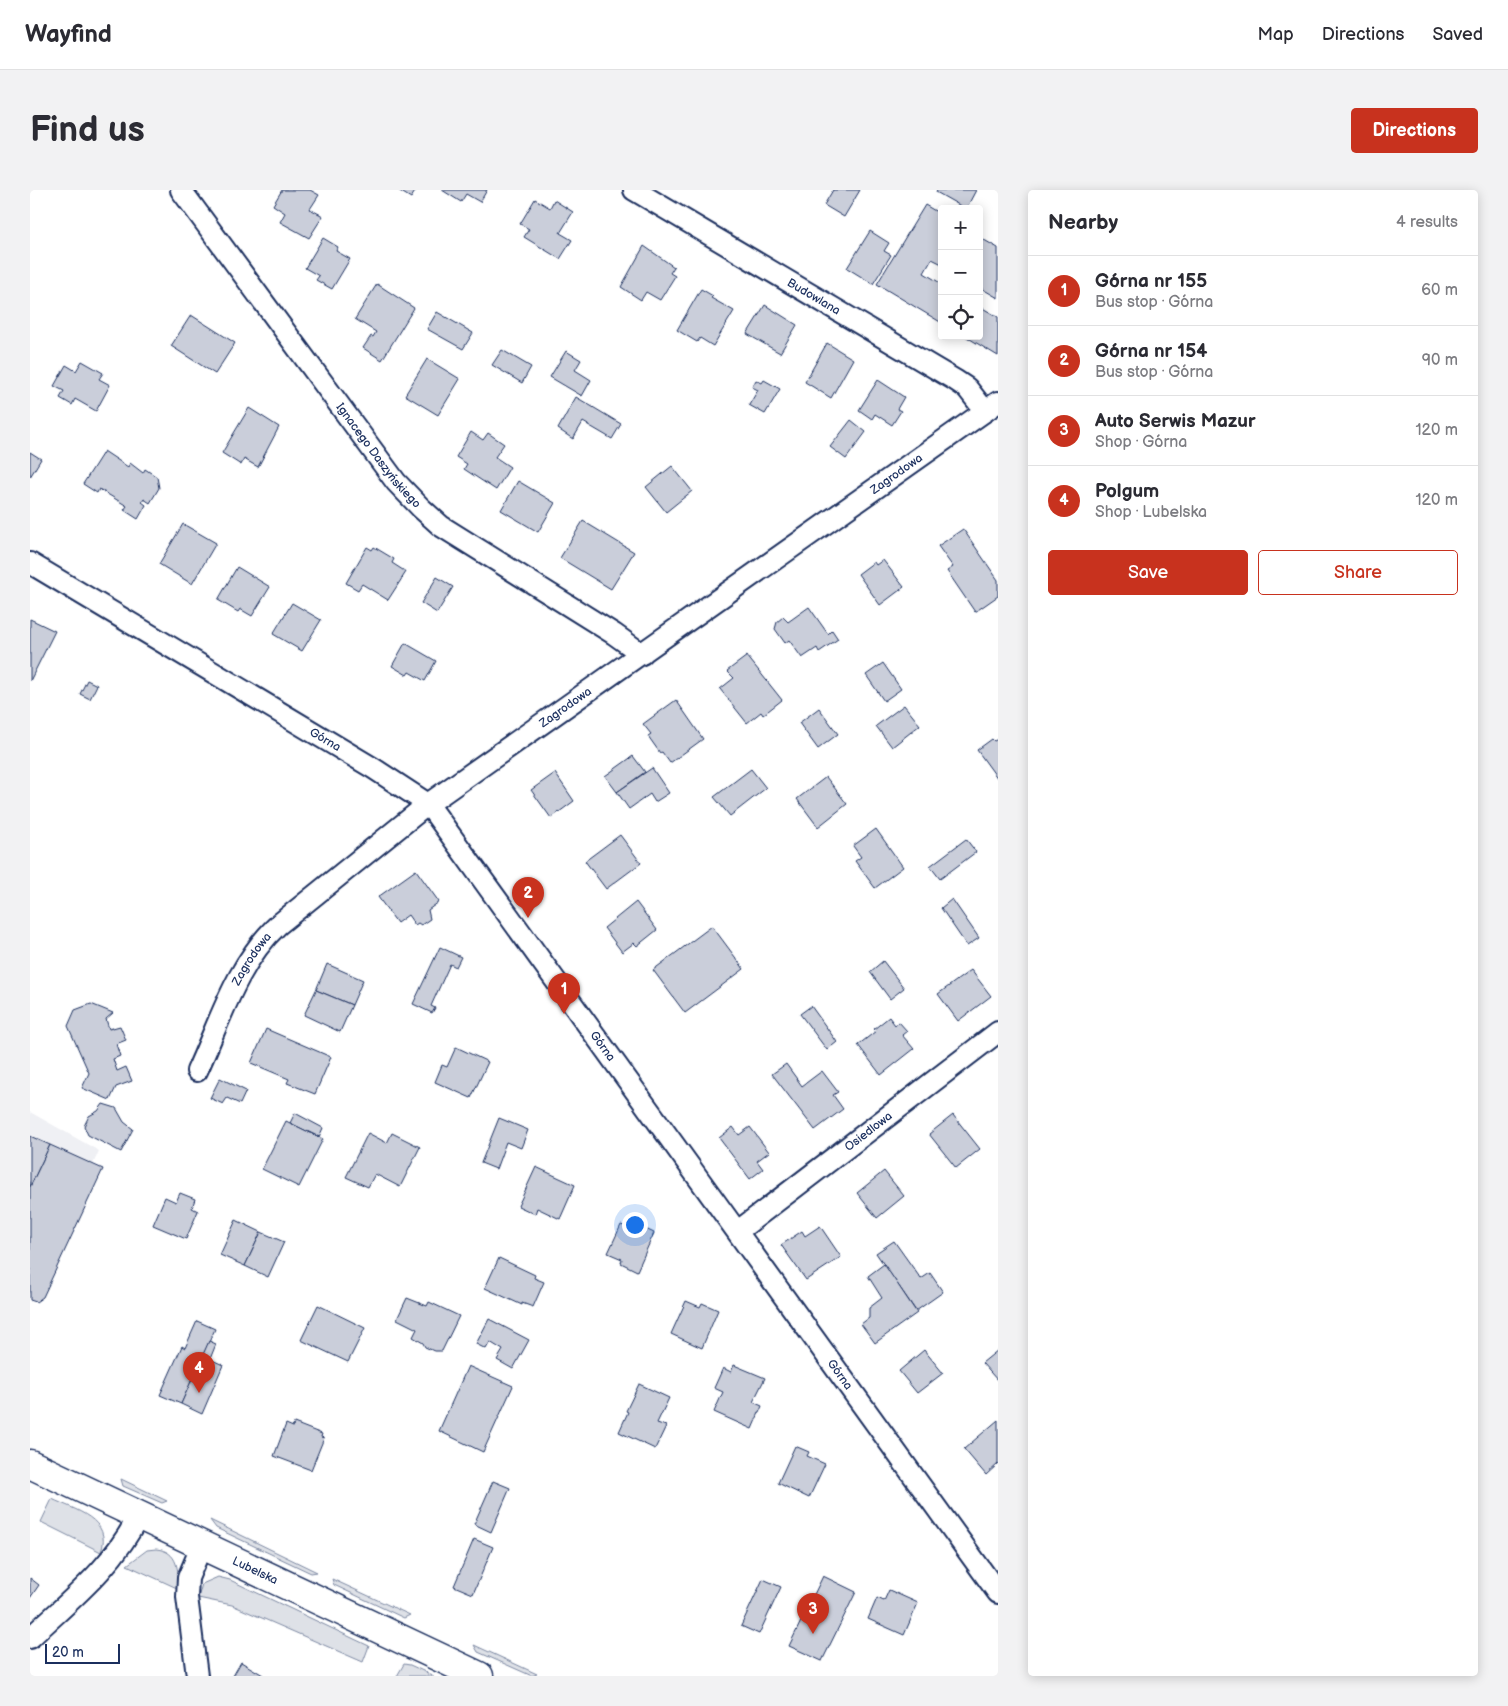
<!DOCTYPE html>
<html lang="en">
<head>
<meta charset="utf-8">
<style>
  :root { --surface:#fff; --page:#f2f2f3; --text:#2b2b33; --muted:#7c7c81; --line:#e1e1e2; --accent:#c8321e }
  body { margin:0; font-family:"Balsamiq Sans",sans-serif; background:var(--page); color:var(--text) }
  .controls { position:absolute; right:15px; top:15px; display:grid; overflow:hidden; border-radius:5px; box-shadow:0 2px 12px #0003 }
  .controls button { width:45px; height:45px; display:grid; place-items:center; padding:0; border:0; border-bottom:1px solid var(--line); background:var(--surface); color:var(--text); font:25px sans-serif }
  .scale { position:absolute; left:15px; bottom:12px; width:75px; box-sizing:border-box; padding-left:5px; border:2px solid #1b2f5e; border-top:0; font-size:14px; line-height:18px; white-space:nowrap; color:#1b2f5e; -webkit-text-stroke:4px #fff; paint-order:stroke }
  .you { position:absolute; left:604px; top:1034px; width:18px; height:18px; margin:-12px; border:4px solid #fff; border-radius:50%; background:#1a73e8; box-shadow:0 0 0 8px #1a73e833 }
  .badge { display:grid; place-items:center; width:32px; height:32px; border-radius:50%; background:var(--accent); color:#fff; font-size:16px; font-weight:700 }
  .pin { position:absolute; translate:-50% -41px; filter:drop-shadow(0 1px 2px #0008) }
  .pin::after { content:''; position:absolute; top:26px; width:18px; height:15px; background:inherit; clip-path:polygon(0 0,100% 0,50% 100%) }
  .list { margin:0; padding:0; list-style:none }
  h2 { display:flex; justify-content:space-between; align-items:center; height:65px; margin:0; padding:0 20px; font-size:21px }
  h2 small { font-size:16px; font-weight:400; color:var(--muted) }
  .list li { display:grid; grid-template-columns:32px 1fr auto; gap:15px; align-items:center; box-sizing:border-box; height:70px; padding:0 20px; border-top:1px solid var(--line) }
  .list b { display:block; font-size:19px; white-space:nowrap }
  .list p { margin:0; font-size:16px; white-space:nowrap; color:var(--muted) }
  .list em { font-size:16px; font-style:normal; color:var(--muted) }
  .actions { display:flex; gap:10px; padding:15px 20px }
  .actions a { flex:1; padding:11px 0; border:1px solid var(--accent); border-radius:5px; text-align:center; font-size:18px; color:var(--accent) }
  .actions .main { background:var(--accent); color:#fff }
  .icon { flex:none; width:28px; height:28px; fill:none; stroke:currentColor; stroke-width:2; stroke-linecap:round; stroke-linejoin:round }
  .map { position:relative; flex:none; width:968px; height:1486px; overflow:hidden; border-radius:5px }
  header { display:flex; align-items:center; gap:30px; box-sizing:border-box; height:70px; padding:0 25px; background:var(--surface); border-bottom:1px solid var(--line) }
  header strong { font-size:24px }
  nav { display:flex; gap:28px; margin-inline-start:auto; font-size:18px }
  .intro { display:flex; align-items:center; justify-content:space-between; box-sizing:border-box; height:120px; padding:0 30px }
  h1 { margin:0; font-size:35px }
  .button { padding:12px 22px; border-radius:5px; background:var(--accent); color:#fff; font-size:18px; font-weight:700 }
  main { display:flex; gap:30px; padding:0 30px }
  aside { flex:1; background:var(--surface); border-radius:5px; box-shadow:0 2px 12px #0003 }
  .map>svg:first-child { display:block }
</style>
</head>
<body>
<header>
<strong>Wayfind</strong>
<nav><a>Map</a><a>Directions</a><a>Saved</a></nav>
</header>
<div class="intro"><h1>Find us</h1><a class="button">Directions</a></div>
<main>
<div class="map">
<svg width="968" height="1486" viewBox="0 0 968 1486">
  <rect width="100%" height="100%" fill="#fff"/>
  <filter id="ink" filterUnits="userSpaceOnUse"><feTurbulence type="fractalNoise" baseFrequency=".02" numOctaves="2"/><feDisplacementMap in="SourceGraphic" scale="10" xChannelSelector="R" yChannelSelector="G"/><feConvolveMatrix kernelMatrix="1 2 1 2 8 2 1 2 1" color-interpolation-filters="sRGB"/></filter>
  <g filter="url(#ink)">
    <!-- built -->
    <path fill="#eff0f4" d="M0,922L69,961L0,1113Z"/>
    <!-- green -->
    <g fill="#dee1e7" stroke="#7c88a2">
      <path d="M91,1289L137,1311L132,1313L93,1296Z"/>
      <path d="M22,1309C45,1320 83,1329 71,1362L11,1332Z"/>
      <path d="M180,1330L287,1382L281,1383L186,1338Z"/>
      <path d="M126,1359C149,1361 148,1381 149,1399L97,1375L117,1360Z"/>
      <path d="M188,1387L200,1390L339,1456L333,1472L202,1415L168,1408L172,1394Z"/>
      <path d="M302,1389L380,1425L374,1428L304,1395Z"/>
      <path d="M444,1455L507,1484L502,1486L448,1462Z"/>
      <path d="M374,1474L380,1475L404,1486H367Z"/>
    </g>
    <!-- building -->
    <g fill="#caceda" stroke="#1b2f5e">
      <path d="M252,0H280L289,5L280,19L293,26L279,48L250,32L255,23L243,15Z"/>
      <path d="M368,0H386L381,8Z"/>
      <path d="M412,0H457L450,12L436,4L431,12Z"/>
      <path d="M803,0H830L814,27L794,15Z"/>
      <path d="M907,0H946L936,19L906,2Z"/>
      <path d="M505,9L520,18L524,10L543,22L530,43L542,50L530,69L494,47L499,39L490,34Z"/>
      <path d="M895,15L912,25V74L902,69L894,83L912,94V133L847,94Z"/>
      <path d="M840,41L859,53L854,61L861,65L843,94L817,78Z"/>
      <path d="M949,47L968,58V108L949,97Z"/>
      <path d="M293,48L308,57L306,61L320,69L302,99L286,90L289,86L275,78Z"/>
      <path d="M614,56L644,77L640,83L645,86L630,110L616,102L611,110L591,97Z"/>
      <path d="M347,94L384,118L352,170L333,158L341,146L343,147L346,142L325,129Z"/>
      <path d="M671,99L683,106L681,108L704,121L683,156L670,148L667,152L647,140Z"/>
      <path d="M735,115L767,135L750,163L717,144Z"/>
      <path d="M949,116L968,127V166L935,146H949Z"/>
      <path d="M407,122L443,143L433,159L397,139Z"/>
      <path d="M161,125L205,153L185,184L141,156Z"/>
      <path d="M797,153L823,169L801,208L775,192Z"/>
      <path d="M472,160L501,177L492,193L462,175Z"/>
      <path d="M536,161L551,170L545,180L561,190L552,206L520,187Z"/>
      <path d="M397,169L430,189L408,225L375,205Z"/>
      <path d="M52,171L73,183L69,189L80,195L66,221L45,209L42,215L30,208L34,201L24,196L36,175L46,181Z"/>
      <path d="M726,190L732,193L734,190L750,199L735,224L719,215L728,200L722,197Z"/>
      <path d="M848,190L874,207L867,219L871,221L862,235L845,224L842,229L829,220Z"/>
      <path d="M546,207L591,234L582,249L553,232L543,249L528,239Z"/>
      <path d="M219,218L249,237L228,277L214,269L211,275L192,263Z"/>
      <path d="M821,230L836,242L816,269L800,257Z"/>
      <path d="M441,242L453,250L458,243L474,254L465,267L480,277L466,300L434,279L437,274L426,267Z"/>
      <path d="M74,261L98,277L100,273L113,283L115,279L127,287L129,298L120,313L114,309L112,312L116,315L108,329L94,320L97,316L69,299L67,303L53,294Z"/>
      <path d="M0,262L11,269L0,287Z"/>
      <path d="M642,276L662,301L636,322L616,297Z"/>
      <path d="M488,291L525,313L508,342L471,320Z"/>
      <path d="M553,331L604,362L581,399L530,368Z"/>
      <path d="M153,334L186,353L162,394L129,374Z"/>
      <path d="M933,339L968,390V406L945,422L917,381L923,377L908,356Z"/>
      <path d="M337,357L342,360L344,357L364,369L362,373L376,382L358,410L332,394L328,400L316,393Z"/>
      <path d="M853,370L874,397L850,415L828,384L844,372L846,375Z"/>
      <path d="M207,377L240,397L222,426L210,419L208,422L188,410Z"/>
      <path d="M407,387L423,397L407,423L391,413Z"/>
      <path d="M262,413L291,430L272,461L243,444Z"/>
      <path d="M779,417L798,444L802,440L808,449L789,462L787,458L772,468L759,450L755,453L745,439L747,432L753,427L758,432Z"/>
      <path d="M0,429L25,441L0,491Z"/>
      <path d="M375,453L406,471L395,491L379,482L377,485L362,476Z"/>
      <path d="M717,466L752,510L733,525L731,522L717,533L690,499L704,488L697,481Z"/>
      <path d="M853,473L871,499L854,511L836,485Z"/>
      <path d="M57,490L67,495L60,509L50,504Z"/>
      <path d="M646,510L673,549L640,573L632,562L630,563L618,546L621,544L613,534Z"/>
      <path d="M874,515L890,535L862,557L846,536Z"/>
      <path d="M789,518L808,544L788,559L769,533Z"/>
      <path d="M962,549L964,551L968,549V589L947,560Z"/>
      <path d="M603,566L615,582L587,602L575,586Z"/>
      <path d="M622,578L639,603L625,612L620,604L599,619L587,602Z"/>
      <path d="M721,579L736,598L700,626L684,607Z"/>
      <path d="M525,583L544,611L521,628L501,600Z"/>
      <path d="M796,587L817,614L788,637L767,609Z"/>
      <path d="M846,639L873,677L845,698L825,671L831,667L823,656Z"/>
      <path d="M590,645L611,673L576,699L555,671Z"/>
      <path d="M936,649L946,662L910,689L900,676Z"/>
      <path d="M386,680L409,712L398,720L400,729L391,735L388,733L385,735L378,725L367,733L348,707Z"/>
      <path d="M922,709L949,748L937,756L911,718Z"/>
      <path d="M606,712L627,740L607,756L604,753L592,762L574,738Z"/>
      <path d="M682,736L714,779L655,823L623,780Z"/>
      <path d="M410,757L431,767L426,777L420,774L401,816L405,818L402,823L383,814Z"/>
      <path d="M853,771L874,798L860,809L840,782Z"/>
      <path d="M297,774L333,790L322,815L286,800Z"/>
      <path d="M941,780L961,806L928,831L908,804Z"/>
      <path d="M286,800L322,815L310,842L274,825Z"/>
      <path d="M61,814L83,823L76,829L79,839L90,836L96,850L86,854L90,866L83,869L87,881L96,877L102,891L86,897L80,910L52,898L59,883L38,836L45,820Z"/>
      <path d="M781,816L807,852L797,860L770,824Z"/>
      <path d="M859,827L865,835L869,832L877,841L872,845L884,859L851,885L828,855L846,841L844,839Z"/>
      <path d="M236,839L301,867L285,904L257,893L259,889L221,873Z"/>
      <path d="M426,857L458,872L441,908L405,892L412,875L417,877Z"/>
      <path d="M756,874L772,896L792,881L808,902L803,905L813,919L785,940L742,884Z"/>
      <path d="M190,888L216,901L210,914L197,908L193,914L180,908Z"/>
      <path d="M73,914L86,918L94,932L103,939L91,962L58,945L54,936L59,926L68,921Z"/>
      <path d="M265,923L293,938L289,947L260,933Z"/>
      <path d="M923,925L950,959L926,978L899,944Z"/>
      <path d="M469,928L498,940L491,958L476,952L466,979L451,973Z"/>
      <path d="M256,931L293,949L269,997L232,979Z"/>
      <path d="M703,937L709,945L720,937L739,962L727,971L733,979L720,989L689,948Z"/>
      <path d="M338,943L357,953L362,943L390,957L370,997L345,984L338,997L316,987Z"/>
      <path d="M0,946L20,955L0,997Z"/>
      <path d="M20,955L73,979L13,1107L6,1112L0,1110V997Z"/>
      <path d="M506,977L545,995L530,1029L507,1018L505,1024L488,1016Z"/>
      <path d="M854,981L874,1006L847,1028L827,1003Z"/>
      <path d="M150,1003L165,1009L162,1018L168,1021L156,1049L123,1035L135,1007L146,1012Z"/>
      <path d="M206,1030L231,1042L215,1076L190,1065Z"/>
      <path d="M599,1031L624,1043L607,1081L591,1073L592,1069L578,1063L591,1035L597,1037Z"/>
      <path d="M790,1036L811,1067L776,1090L751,1055L772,1041L775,1046Z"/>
      <path d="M231,1042L254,1052L238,1087L215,1076Z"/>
      <path d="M864,1051L891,1089L900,1083L913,1102L886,1121L846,1063Z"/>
      <path d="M469,1068L505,1085L504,1088L514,1092L503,1117L492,1113V1115L455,1098Z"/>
      <path d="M854,1074L887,1123L845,1153L831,1134L839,1128V1118L852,1108L838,1086Z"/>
      <path d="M377,1108L397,1116L399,1112L429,1126L412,1161H404L395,1157L393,1153L383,1147L387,1139L367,1129Z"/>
      <path d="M656,1111L670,1117L672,1113L688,1120L672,1158L641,1144Z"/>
      <path d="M288,1115L335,1138L318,1172L271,1150Z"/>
      <path d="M459,1129L499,1150L483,1179L467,1170L473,1160L460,1152L456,1159L446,1154Z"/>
      <path d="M167,1131L185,1139L151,1214L130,1205L152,1156L155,1158Z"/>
      <path d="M179,1151L186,1154L180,1169L193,1175L172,1224L151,1214Z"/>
      <path d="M894,1160L913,1183L887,1203L869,1181Z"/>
      <path d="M968,1160V1191L952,1173Z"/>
      <path d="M704,1175L735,1188L723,1212L732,1216L722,1239L684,1222L693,1202L684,1198L693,1178L701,1182Z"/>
      <path d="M438,1176L483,1196L453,1262L409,1241Z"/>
      <path d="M609,1194L639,1208L627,1233L636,1236L625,1259L589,1242L598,1222L596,1221Z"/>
      <path d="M968,1230V1274L956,1285L934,1259Z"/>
      <path d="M264,1233L292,1244L291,1247L294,1248L281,1280L244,1266L256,1234L263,1237Z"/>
      <path d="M765,1256L779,1262L777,1266L795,1274L779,1308L748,1293Z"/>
      <path d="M463,1291L480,1298L461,1342L444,1334Z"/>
      <path d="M444,1349L463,1357L443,1404L424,1396Z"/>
      <path d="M793,1386L826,1402L792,1471L759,1456Z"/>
      <path d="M0,1388L9,1395L0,1408Z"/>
      <path d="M733,1389L751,1397L729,1444L711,1436Z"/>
      <path d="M859,1400L888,1413L874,1445L838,1429L847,1408L854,1411Z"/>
      <path d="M211,1472L233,1485L232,1486H203Z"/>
    </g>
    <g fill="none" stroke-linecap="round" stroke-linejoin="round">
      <!-- minor casing -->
      <g stroke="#1b2f5e" stroke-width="24">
        <g id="minor">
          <path id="s1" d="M151,0L366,292L391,318L411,336L584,444L612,464"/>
          <path id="s2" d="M604,0L925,190L937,198L955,221"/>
          <path id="s3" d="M0,373L343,578L398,614L968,1403"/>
          <path id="s4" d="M167,881C190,831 207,773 248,735L398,614L968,212"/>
          <path id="s5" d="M708,1041L968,842"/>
          <path d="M0,1448C40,1410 84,1376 109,1325"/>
          <path d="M167,1486L157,1407L158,1388L172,1355"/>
        </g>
      </g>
      <!-- primary casing -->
      <g stroke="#1b2f5e" stroke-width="31">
        <g id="primary">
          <path id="s6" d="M0,1274L449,1486"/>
        </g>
      </g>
      <!-- minor -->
      <use href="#minor" stroke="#fff" stroke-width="20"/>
      <!-- primary -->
      <use href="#primary" stroke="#fff" stroke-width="28"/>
    </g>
  </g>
  <g text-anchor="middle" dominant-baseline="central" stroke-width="4" stroke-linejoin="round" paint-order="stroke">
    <!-- street labels -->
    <g font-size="12" fill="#1b2f5e" stroke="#fff">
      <text stroke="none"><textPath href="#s2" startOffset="209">Budowlana</textPath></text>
      <text stroke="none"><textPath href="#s1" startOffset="331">Ignacego Daszyńskiego</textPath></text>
      <text stroke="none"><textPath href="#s4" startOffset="934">Zagrodowa</textPath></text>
      <text stroke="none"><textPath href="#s4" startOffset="529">Zagrodowa</textPath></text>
      <text stroke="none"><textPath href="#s3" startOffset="344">Górna</textPath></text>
      <text stroke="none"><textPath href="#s4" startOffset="125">Zagrodowa</textPath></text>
      <text stroke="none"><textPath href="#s3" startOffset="764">Górna</textPath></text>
      <text stroke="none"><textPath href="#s5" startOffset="164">Osiedlowa</textPath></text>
      <text stroke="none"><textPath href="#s3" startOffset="1169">Górna</textPath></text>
      <text stroke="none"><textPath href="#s6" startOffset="249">Lubelska</textPath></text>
    </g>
  </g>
</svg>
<div class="controls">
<button>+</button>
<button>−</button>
<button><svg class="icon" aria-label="locate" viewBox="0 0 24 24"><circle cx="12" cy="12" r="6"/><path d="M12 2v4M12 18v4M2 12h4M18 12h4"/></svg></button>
</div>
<div class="scale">20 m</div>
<div class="you"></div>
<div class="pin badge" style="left:534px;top:824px">1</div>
<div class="pin badge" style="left:498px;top:728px">2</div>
<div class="pin badge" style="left:783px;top:1444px">3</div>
<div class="pin badge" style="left:169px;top:1203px">4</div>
</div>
<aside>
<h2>Nearby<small>4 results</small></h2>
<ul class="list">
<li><span class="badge">1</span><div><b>Górna nr 155</b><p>Bus stop · Górna</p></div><em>60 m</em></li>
<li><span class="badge">2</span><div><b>Górna nr 154</b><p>Bus stop · Górna</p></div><em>90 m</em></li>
<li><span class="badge">3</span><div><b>Auto Serwis Mazur</b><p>Shop · Górna</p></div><em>120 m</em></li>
<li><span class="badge">4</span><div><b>Polgum</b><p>Shop · Lubelska</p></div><em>120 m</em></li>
</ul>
<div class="actions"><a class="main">Save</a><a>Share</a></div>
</aside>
</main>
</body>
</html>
